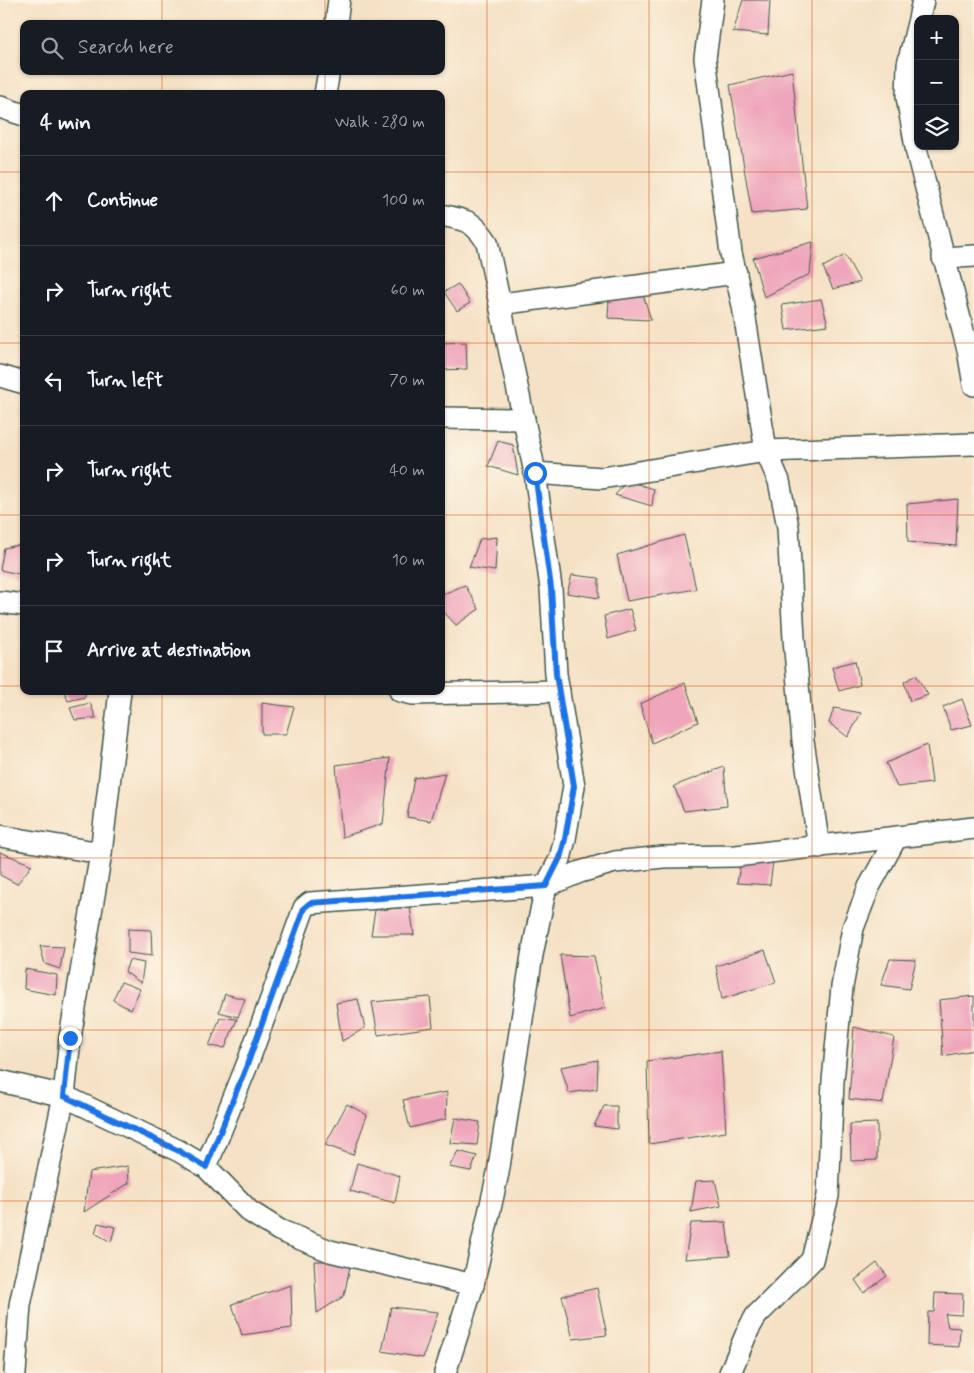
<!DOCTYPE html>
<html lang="en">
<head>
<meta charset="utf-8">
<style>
  :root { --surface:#171b24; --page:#20242c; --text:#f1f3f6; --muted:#9ea1a6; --line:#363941 }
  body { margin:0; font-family:Mynerve,sans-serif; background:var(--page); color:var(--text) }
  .controls { position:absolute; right:15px; top:15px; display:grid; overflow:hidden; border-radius:10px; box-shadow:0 1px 4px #0004 }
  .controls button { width:45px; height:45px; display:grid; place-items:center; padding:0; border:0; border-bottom:1px solid var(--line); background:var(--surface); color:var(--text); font:25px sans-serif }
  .stop { position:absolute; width:15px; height:15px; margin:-11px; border:4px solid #1a73e8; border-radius:50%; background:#fff }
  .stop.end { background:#1a73e8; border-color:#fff; box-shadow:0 1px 5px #0008 }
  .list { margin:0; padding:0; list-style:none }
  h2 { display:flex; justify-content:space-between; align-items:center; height:65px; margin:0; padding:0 20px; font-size:21px }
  h2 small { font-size:16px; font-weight:400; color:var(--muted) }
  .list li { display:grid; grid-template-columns:32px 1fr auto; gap:15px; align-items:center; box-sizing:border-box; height:90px; padding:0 20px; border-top:1px solid var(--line) }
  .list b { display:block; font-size:19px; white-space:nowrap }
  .list em { font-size:16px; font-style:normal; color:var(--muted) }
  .icon { flex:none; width:28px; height:28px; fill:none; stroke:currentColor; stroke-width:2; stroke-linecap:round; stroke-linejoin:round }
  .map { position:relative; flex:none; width:974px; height:1373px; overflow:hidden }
  .search { position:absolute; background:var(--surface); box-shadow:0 1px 4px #0004; left:20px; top:20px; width:425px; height:55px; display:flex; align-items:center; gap:12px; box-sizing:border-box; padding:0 18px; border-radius:10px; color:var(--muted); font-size:19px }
  .panel { position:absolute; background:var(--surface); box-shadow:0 1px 4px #0004; left:20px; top:90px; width:425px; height:605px; border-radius:10px }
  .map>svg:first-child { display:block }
</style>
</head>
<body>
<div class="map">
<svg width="974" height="1373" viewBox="0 0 974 1373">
  <rect width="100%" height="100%" fill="#fcf5e5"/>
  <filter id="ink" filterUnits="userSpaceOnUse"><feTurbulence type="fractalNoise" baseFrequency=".02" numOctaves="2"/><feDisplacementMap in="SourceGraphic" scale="10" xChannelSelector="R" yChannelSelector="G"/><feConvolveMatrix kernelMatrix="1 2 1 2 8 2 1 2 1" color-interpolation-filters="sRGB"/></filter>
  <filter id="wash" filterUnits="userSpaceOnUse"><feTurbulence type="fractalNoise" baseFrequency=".0096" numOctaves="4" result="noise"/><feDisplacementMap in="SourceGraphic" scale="20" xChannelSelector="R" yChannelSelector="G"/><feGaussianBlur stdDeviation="1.12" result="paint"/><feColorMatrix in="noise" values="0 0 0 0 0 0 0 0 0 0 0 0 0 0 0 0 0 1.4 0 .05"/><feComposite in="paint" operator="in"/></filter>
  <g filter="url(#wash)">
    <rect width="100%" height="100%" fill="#f5e1c5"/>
    <g id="blocks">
      <!-- building -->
      <g fill="#efa5bb">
        <path d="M743,0H770L768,35L733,32Z"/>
        <path d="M792,71L807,209L752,214L730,85Z"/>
        <path d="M813,242L810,274L764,297L753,258Z"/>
        <path d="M845,255L860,282L833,289L823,267Z"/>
        <path d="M458,284L470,303L457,311L444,292Z"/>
        <path d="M642,291L651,320L608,318L609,299Z"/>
        <path d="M821,299L828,325L786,330L782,305Z"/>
        <path d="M466,342L467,369L441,370V343Z"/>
        <path d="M498,441L513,445L518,475L488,466Z"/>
        <path d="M627,481L654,489L652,506L615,495Z"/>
        <path d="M958,499L956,546L908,542L907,504Z"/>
        <path d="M684,535L696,589L627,601L617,555Z"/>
        <path d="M497,537L495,571L469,567L480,539Z"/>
        <path d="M24,544V575L0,570L4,548Z"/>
        <path d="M572,575L599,578V598L567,593Z"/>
        <path d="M465,585L479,609L456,625L441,609V595Z"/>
        <path d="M630,609L636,630L608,639L604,616Z"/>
        <path d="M855,661L860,685L839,691L832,667Z"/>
        <path d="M916,675L928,695L910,701L904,682Z"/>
        <path d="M685,683L698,722L652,743L640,704Z"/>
        <path d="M64,691H85V697L68,701Z"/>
        <path d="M962,699L972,725L951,730L943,707Z"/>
        <path d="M90,703L96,718L75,720L70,708Z"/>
        <path d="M262,703L294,707L286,734H262Z"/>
        <path d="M834,708L861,713L848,737L829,723Z"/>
        <path d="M927,745L932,783L897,787L886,763Z"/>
        <path d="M390,758L383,824L342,837L336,765Z"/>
        <path d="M724,767L727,806L684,811L674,786Z"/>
        <path d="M445,773L431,821L407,817L414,778Z"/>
        <path d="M0,852L32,865L17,884L0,875Z"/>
        <path d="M741,861H773L770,885L737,883Z"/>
        <path d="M410,907L414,935H371L375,910Z"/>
        <path d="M128,929L151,930L152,956L128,953Z"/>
        <path d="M40,946L64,947L60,969L45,964Z"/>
        <path d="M765,950L776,982L722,999L716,966Z"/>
        <path d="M560,955L594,956L605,1008L570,1018Z"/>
        <path d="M890,959L916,960L909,989L881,985Z"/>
        <path d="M129,960L144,963L141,983L125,972Z"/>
        <path d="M25,969L57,975L56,995L24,989Z"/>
        <path d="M121,982L140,989L131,1010L113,1000Z"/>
        <path d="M225,994L245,999L238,1017L219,1012Z"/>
        <path d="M974,996V1050L943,1056L939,1000Z"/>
        <path d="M430,997L433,1027L378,1035L372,1002Z"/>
        <path d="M358,999L365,1028L342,1041L336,1003Z"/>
        <path d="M220,1018L237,1019L225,1048L209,1046Z"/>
        <path d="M854,1027L894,1037L883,1103L849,1099Z"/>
        <path d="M721,1051L726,1132L649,1144L647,1061Z"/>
        <path d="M598,1060L597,1089L569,1093L561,1067Z"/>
        <path d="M447,1092L446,1119L410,1128L403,1100Z"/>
        <path d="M347,1104L367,1115L353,1155L325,1145Z"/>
        <path d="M604,1106H617V1129L594,1126Z"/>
        <path d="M455,1118L480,1122L477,1145L450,1143Z"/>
        <path d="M877,1123V1160L851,1161L850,1124Z"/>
        <path d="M458,1151L477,1156L471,1171L449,1167Z"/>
        <path d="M357,1163L400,1176L395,1203L350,1191Z"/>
        <path d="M128,1166L129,1183L84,1212L89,1172Z"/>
        <path d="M715,1180L721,1206L691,1212L696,1181Z"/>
        <path d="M726,1222L730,1256L685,1259L691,1223Z"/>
        <path d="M98,1223L115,1227L111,1242L95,1233Z"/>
        <path d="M314,1261H351L344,1296L317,1313Z"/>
        <path d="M877,1263L887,1276L864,1293L855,1280Z"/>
        <path d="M291,1285L292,1328L242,1335L232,1304Z"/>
        <path d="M597,1288L607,1335L573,1339L562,1296Z"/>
        <path d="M935,1293L963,1294L962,1315L945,1314L948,1327L960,1328L959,1347L927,1345L928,1312H934Z"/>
        <path d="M391,1307L438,1312L423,1358L382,1351Z"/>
      </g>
    </g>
  </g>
  <g filter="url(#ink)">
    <use href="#blocks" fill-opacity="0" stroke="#3f564a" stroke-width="1"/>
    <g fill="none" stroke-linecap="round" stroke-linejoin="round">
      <!-- street casing -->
      <g stroke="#3f564a" stroke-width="24">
        <g id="street">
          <path d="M713,0L705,58L731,253L743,306L766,451L779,481L788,527L794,639L803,741L819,847"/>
          <path d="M919,19L923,0"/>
          <path d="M918,23L908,64L907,97L917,153L968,350L974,385"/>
          <path d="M336,24L339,0"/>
          <path d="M325,94L329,71"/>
          <path d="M0,107L24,115"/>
          <path d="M441,215C466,220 473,220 487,242L535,473L551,588L556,674L574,786L565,839L560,859L546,886L532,955L498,1173L473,1285L445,1373"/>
          <path d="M943,258L974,256"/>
          <path d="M500,304L736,273"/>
          <path d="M0,376L24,383"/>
          <path d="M441,418L524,419"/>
          <path d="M535,473L602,478L766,451L974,444"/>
          <path d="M0,602L24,605"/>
          <path d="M400,691L413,694L559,691"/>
          <path d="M0,836L101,853"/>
          <path d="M0,1081L64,1096L179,1151L206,1167L249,1211L279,1230L330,1251L473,1285"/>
          <path d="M206,1167L247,1065L304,908L310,903L546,886L580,872L615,862L663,857L736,856L974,828"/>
          <path d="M15,1373L20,1305L64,1096L70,1038L101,853L120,691"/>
          <path d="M730,1373L748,1330L756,1316L812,1260L828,1196L833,1081L842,987L853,928L869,887L896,838"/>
        </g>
      </g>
      <!-- street -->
      <use href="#street" stroke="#fff" stroke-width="21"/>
    </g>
  </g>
  <g fill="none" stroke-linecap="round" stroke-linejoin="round" filter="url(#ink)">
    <!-- route -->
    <path stroke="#1a73e8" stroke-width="6" d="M70,1038L64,1096L179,1151L206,1167L247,1065L304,908L310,903L546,886L560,858L565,839L574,786L556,674L551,588L535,473"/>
  </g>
  <!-- grid -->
  <path fill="none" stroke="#d45610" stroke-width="1" stroke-opacity="0.55" d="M162,0V24M325,0V24M487,0V1373M649,0V1373M812,0V1373M162,71V94M325,71V94M0,172H24M441,172H974M0,343H24M441,343H974M0,515H24M441,515H974M0,686H24M441,686H974M162,691V1373M325,691V1373M0,858H974M0,1030H974M0,1201H974"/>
</svg>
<div class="controls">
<button>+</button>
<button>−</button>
<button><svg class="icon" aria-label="layers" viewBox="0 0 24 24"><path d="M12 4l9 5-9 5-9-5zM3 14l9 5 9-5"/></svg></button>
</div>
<div class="stop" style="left:535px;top:473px"></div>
<div class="stop end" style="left:70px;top:1038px"></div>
<div class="search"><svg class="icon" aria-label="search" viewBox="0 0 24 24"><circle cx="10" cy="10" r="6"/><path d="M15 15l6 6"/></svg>Search here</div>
<section class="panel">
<h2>4 min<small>Walk · 280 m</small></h2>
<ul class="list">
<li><svg class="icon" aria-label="ahead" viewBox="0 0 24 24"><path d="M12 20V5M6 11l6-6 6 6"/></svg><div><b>Continue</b></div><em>100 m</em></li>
<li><svg class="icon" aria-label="right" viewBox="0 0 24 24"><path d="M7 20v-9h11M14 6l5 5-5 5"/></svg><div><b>Turn right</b></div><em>60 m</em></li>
<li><svg class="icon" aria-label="left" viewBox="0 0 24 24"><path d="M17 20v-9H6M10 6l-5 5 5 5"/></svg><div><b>Turn left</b></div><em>70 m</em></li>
<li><svg class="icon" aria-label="right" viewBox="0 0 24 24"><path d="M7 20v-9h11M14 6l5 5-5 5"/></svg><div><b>Turn right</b></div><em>40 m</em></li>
<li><svg class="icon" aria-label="right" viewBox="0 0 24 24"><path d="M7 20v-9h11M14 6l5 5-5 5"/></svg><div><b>Turn right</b></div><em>10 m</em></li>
<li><svg class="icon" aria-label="arrive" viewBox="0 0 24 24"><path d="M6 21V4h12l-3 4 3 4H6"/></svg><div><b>Arrive at destination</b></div></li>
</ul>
</section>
</div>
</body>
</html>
